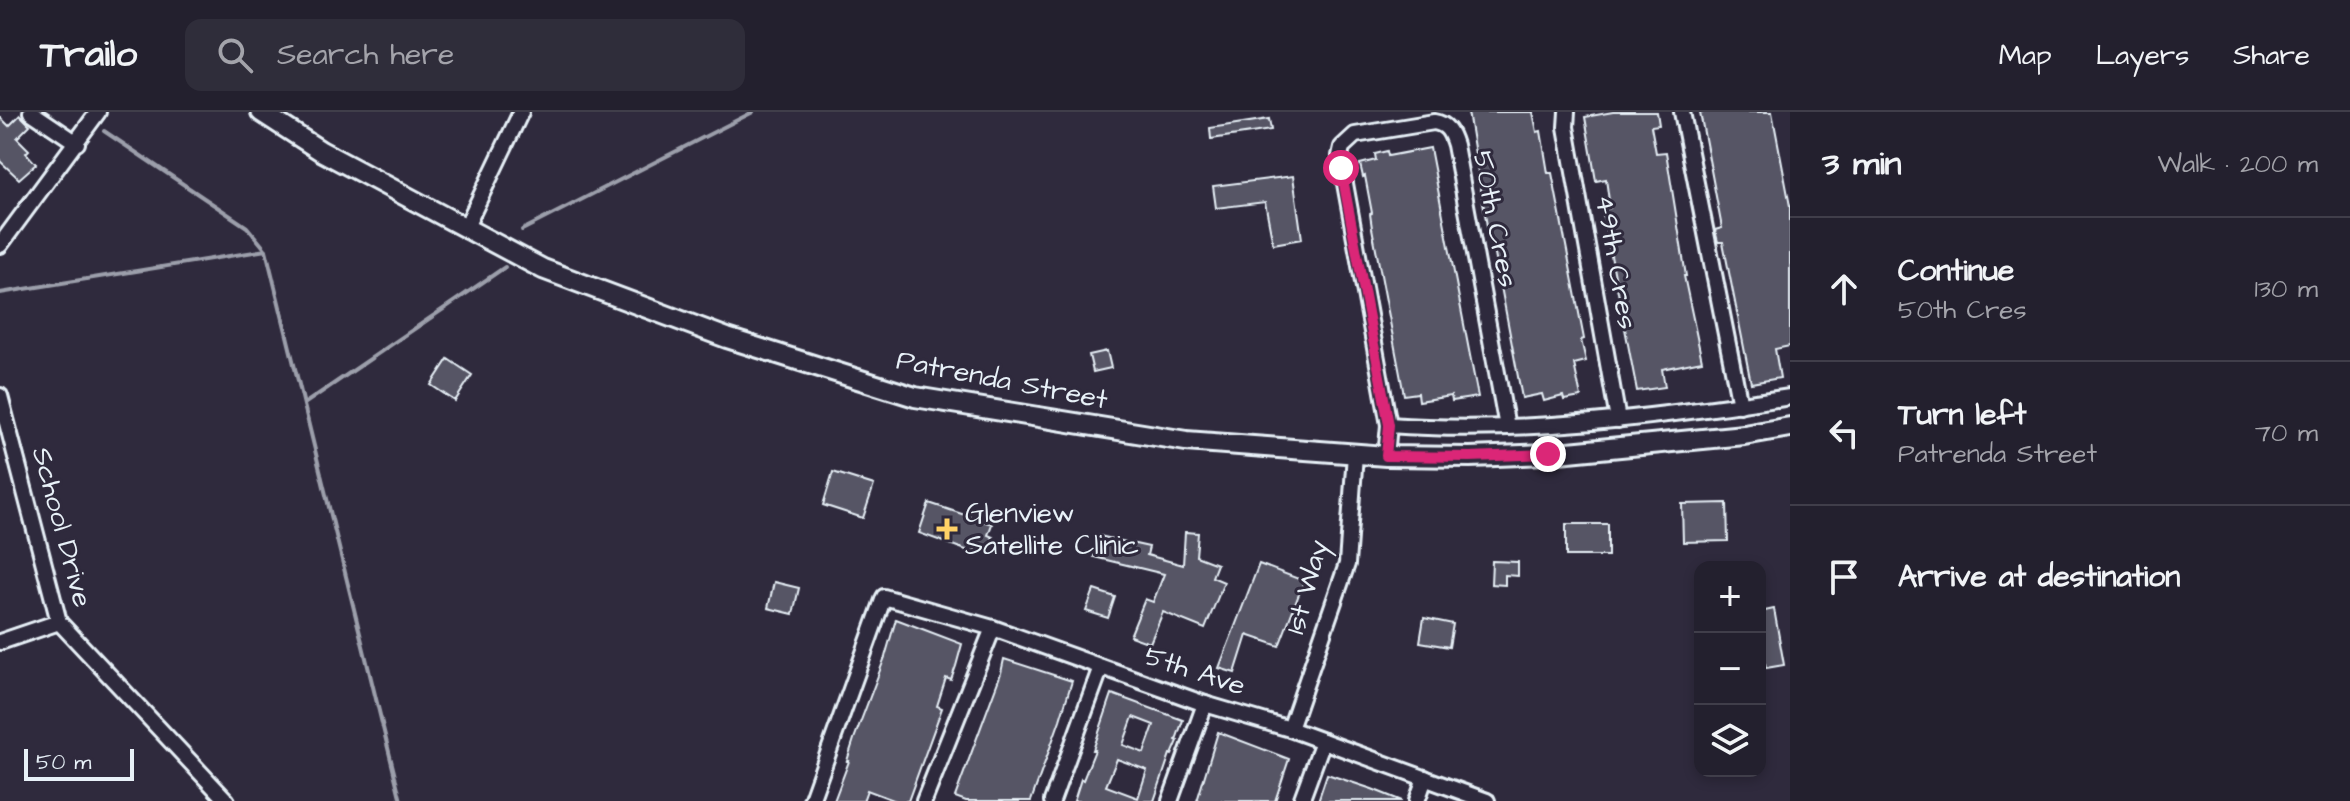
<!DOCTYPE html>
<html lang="en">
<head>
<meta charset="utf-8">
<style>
  :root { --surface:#23202e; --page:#2f2d3a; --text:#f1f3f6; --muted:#a3a3aa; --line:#403e4a }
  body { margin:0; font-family:"Architects Daughter",sans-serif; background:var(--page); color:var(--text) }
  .controls { position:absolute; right:24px; bottom:24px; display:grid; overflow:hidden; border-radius:16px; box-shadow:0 4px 12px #0003 }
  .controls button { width:72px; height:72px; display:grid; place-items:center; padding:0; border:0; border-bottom:2px solid var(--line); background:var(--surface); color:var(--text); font:40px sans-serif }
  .scale { position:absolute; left:24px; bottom:20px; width:110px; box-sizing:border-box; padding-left:8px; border:4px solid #e8f1f8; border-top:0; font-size:22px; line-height:28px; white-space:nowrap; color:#e8f1f8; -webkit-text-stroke:6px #2f2a3d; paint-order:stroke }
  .stop { position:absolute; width:24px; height:24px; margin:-18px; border:6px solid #db2777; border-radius:50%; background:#fff }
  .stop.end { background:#db2777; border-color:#fff; box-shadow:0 2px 8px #0008 }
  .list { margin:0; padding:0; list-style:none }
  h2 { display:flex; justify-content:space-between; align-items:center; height:104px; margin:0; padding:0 32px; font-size:34px }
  h2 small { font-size:26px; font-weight:400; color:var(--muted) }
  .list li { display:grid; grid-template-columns:52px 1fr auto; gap:24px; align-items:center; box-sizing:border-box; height:144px; padding:0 32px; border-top:2px solid var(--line) }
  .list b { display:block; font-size:30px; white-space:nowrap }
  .list p { margin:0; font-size:26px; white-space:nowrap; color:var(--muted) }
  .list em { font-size:26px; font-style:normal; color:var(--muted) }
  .icon { flex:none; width:44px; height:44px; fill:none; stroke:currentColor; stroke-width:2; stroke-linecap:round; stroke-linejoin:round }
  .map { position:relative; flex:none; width:1790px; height:689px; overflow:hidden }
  header { display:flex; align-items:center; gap:48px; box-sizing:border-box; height:112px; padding:0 40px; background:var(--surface); border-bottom:2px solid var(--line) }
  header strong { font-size:38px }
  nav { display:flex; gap:44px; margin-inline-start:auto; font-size:28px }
  .search { width:560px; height:72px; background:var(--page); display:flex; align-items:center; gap:20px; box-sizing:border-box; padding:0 28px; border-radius:16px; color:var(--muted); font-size:30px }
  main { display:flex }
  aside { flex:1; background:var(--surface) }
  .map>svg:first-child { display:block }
</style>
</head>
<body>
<header>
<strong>Trailo</strong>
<div class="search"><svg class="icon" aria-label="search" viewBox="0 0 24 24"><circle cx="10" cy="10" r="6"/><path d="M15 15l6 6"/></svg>Search here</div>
<nav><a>Map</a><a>Layers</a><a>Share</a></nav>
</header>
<main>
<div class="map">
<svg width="1790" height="689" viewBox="0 0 1790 689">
  <rect width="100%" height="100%" fill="#2f2a3d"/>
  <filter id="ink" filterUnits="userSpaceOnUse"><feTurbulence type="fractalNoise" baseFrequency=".0125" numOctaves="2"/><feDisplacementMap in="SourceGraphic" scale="16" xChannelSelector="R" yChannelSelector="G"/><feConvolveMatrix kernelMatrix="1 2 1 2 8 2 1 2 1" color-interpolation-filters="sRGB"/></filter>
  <g filter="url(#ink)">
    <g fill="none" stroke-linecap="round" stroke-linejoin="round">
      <!-- stream -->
      <g stroke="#9c9fab" stroke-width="4">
        <path d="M104,19L247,115L266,138L401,689"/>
        <path d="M522,118L753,0"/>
        <path d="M0,181L266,138"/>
        <path d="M304,292L505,155"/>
      </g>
    </g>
    <!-- building -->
    <g fill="#575565" stroke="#e8f1f8" stroke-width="2" fill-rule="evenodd">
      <path d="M1468,0H1533L1537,20L1541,19L1548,61H1552L1584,227L1581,228L1586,249L1574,252L1581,285L1564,288L1563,284L1544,289L1542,282L1522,286L1493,132H1490Z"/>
      <path d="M1613,0H1657L1659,13L1651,14L1656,41L1666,40L1686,164H1684L1702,249L1662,257L1665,275L1637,279L1602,97L1610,96L1606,67L1596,69L1585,5Z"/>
      <path d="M1700,0H1772L1790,94V234L1775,237L1780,266L1751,271L1723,130H1718L1715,118L1722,116Z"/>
      <path d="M20,3L30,13L17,26L29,38L26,41L36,52L19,67L0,49V5L9,14Z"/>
      <path d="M1269,7L1271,18L1211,27L1210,16Z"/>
      <path d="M1430,36L1478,285L1452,289L1451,284L1419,289L1418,281L1404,283L1372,116L1370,102L1372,101L1365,64L1363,65L1360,52L1376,48L1375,42L1387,39L1388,44Z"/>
      <path d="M1293,64L1302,127L1273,132L1265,90L1216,96L1213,74Z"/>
      <path d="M1107,239L1111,256L1093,260L1089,243Z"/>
      <path d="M448,247L472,263L455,289L431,273Z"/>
      <path d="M833,360L874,373L863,406L823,393Z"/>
      <path d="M929,391L992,412L988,423L993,425L987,441L976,437L974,441L919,421Z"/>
      <path d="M1727,391L1728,429L1683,430L1682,392Z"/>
      <rect x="1566" y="412" width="42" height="32"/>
      <path d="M1185,420L1198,421L1196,444L1217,452L1212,465L1224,470L1205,517L1163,500L1150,531L1130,524L1145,487L1153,490L1164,462L1094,445L1099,424L1149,435L1147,443L1183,453Z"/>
      <path d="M1492,449L1518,450V464L1505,463V473L1491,472Z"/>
      <path d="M1259,452L1304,469L1279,534L1247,523L1235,561L1219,556Z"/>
      <path d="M774,470L799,476L793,502L768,496Z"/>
      <path d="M1094,478L1115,485L1108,506L1086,499Z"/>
      <path d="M1774,497L1784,553L1766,556L1763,541L1760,542V500Z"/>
      <path d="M1424,506L1453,512L1449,535L1420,530Z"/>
      <path d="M896,507L962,532L956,554L951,568L946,566L937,594L942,596L908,689H896L867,678L863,689H834L849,649H847L854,627L885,545Z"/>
      <path d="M1004,547L1072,569L1060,608L1031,689H966L955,685L1001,561Z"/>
      <path d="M1112,582L1183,608L1176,628L1178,629L1172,643L1170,642L1154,689H1074L1081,667L1083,668L1095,638H1093ZM1133,605L1154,613L1144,641L1123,633ZM1117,647L1147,658L1138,686L1106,674Z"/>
      <path d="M1218,620L1289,647L1275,689H1197Z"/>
      <path d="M1327,662L1372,677L1402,689H1318Z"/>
    </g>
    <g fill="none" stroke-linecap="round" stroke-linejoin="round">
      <!-- street casing -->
      <g stroke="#e8f1f8" stroke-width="20">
        <g id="street">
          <path d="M31,0L77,31"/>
          <path d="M1567,0L1566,15L1618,308"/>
          <path d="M1682,0L1740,293"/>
          <path d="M466,115L521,0"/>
          <path d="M0,133L98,0"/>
          <path d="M0,284L59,510L227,689"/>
          <path d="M1389,313L1340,44L1342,35L1355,23L1434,10C1447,12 1451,20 1455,33L1507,315"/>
          <path d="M1386,344L1389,313C1523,323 1657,305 1790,285"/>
          <path d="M0,530L59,510"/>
          <path d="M1290,617L1347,452L1355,342"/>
          <path d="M811,689L884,485L993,516L1205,592L1290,617L1487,689"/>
          <path d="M924,689L993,516"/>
          <path d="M1052,689L1101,555"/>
          <path d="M1170,689L1205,592"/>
          <path d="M1301,689L1323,629"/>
          <path d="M1417,689L1425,666"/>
        </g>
      </g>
      <!-- secondary casing -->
      <g stroke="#e8f1f8" stroke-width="24">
        <path id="secondary" d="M261,0L321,39L543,157L727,226L915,285L1186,329L1386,344L1470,345L1548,342L1744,323L1790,315"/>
      </g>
      <!-- street -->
      <use href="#street" stroke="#2f2a3d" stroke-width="14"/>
      <!-- secondary -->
      <use href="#secondary" stroke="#2f2a3d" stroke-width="18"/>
    </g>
  </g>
  <g fill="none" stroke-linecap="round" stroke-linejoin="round" filter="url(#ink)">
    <!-- route -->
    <path stroke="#db2777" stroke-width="10" d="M1341,56L1389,313L1386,344L1470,345L1548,342"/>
  </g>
  <!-- markers -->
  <path fill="#ffd166" stroke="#2f2a3d" stroke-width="3" d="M943 405h8v8h8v8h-8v8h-8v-8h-8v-8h8z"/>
  <g text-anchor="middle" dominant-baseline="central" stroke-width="6" stroke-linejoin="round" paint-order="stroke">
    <!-- street labels -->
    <g font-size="28" fill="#e8f1f8" stroke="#2f2a3d">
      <text transform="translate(1495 107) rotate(79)">50th Cres</text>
      <text transform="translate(1616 150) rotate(80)">49th Cres</text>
      <text transform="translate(1002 268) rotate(11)">Patrenda Street</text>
      <text transform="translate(62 415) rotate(75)">School Drive</text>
      <text transform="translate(1307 475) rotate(-75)">1st Way</text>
      <text transform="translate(1195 559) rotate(18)">5th Ave</text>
    </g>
    <!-- poi labels -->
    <g font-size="28" fill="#e8f1f8" stroke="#2f2a3d" text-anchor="start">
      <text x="965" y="401">Glenview<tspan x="965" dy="32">Satellite Clinic</tspan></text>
    </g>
  </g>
</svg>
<div class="controls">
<button>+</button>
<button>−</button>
<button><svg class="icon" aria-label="layers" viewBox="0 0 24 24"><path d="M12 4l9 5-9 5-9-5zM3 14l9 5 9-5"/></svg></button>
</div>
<div class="scale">50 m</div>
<div class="stop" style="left:1341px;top:56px"></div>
<div class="stop end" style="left:1548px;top:342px"></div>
</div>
<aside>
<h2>3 min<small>Walk · 200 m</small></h2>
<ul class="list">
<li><svg class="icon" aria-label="ahead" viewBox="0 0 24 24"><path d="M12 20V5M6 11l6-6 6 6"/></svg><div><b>Continue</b><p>50th Cres</p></div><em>130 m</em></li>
<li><svg class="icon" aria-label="left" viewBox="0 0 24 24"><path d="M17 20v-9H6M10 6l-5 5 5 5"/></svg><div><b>Turn left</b><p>Patrenda Street</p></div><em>70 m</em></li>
<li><svg class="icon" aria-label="arrive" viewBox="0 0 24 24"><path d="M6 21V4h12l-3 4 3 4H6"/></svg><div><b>Arrive at destination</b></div></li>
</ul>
</aside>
</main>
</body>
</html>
